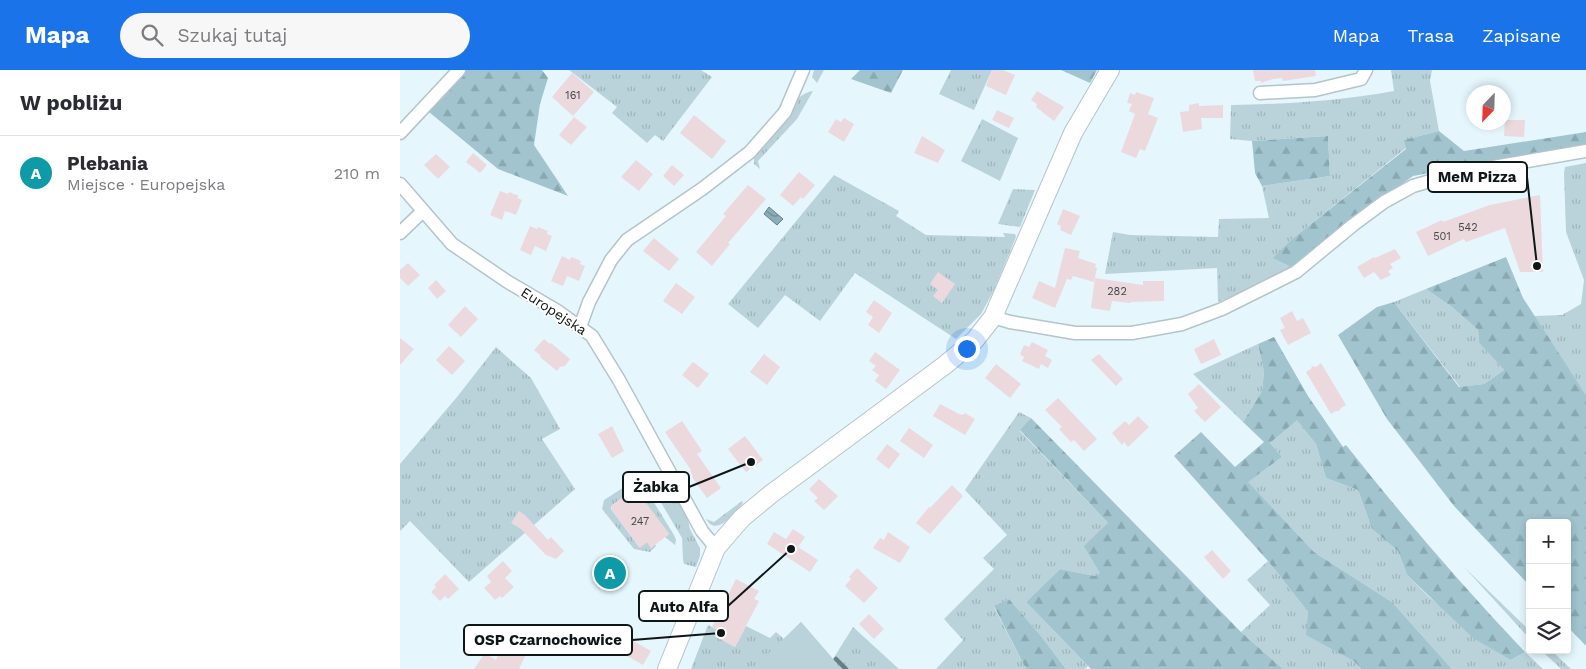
<!DOCTYPE html>
<html lang="pl">
<head>
<meta charset="utf-8">
<style>
  :root { --surface:#fff; --page:#f7f7f7; --text:#2b2b33; --muted:#7c7c81; --line:#e1e1e2; --accent:#1a73e8 }
  body { margin:0; font-family:"Work Sans",sans-serif; background:var(--page); color:var(--text) }
  .controls { position:absolute; right:15px; bottom:15px; display:grid; overflow:hidden; border-radius:5px; box-shadow:0 2px 8px #0003 }
  .controls button { width:45px; height:45px; display:grid; place-items:center; padding:0; border:0; border-bottom:1px solid var(--line); background:var(--surface); color:var(--text); font:25px sans-serif }
  .compass { position:absolute; left:1066px; top:15px; width:45px; height:45px; border-radius:50%; background:var(--surface); box-shadow:0 2px 8px #0003; rotate:203deg }
  .you { position:absolute; left:566px; top:278px; width:18px; height:18px; margin:-12px; border:4px solid #fff; border-radius:50%; background:#1a73e8; box-shadow:0 0 0 8px #1a73e833 }
  .badge { display:grid; place-items:center; width:32px; height:32px; border-radius:50%; background:var(--accent); color:#fff; font-size:16px; font-weight:700 }
  .pin { position:absolute; translate:-50% -50%; border:2px solid #fff; box-shadow:0 1px 5px #0006 }
  .list { margin:0; padding:0; list-style:none }
  h2 { display:flex; justify-content:space-between; align-items:center; height:65px; margin:0; padding:0 20px; font-size:21px }
  h2 small { font-size:16px; font-weight:400; color:var(--muted) }
  .list li { display:grid; grid-template-columns:32px 1fr auto; gap:15px; align-items:center; box-sizing:border-box; height:75px; padding:0 20px; border-top:1px solid var(--line) }
  .list b { display:block; font-size:19px; white-space:nowrap }
  .list p { margin:0; font-size:16px; white-space:nowrap; color:var(--muted) }
  .list em { font-size:16px; font-style:normal; color:var(--muted) }
  .icon { flex:none; width:28px; height:28px; fill:none; stroke:currentColor; stroke-width:2; stroke-linecap:round; stroke-linejoin:round }
  .map { position:relative; flex:none; width:1186px; height:599px; overflow:hidden }
  header { display:flex; align-items:center; gap:30px; box-sizing:border-box; height:70px; padding:0 25px; background:var(--accent); color:#fff }
  header strong { font-size:24px }
  nav { display:flex; gap:28px; margin-inline-start:auto; font-size:18px }
  .search { width:350px; height:45px; background:var(--page); display:flex; align-items:center; gap:12px; box-sizing:border-box; padding:0 18px; border-radius:28px; color:var(--muted); font-size:19px }
  main { display:flex }
  aside { flex:1; background:var(--surface) }
  .map>svg:first-child { display:block }
</style>
</head>
<body>
<header>
<strong>Mapa</strong>
<div class="search"><svg class="icon" aria-label="search" viewBox="0 0 24 24"><circle cx="10" cy="10" r="6"/><path d="M15 15l6 6"/></svg>Szukaj tutaj</div>
<nav><a>Mapa</a><a>Trasa</a><a>Zapisane</a></nav>
</header>
<main>
<aside>
<h2>W pobliżu<small></small></h2>
<ul class="list">
<li><span class="badge" style="background:#0f9aa8">A</span><div><b>Plebania</b><p>Miejsce · Europejska</p></div><em>210 m</em></li>
</ul>
</aside>
<div class="map">
<svg width="1186" height="599" viewBox="0 0 1186 599">
  <defs>
    <pattern id="grass-tufts" width="24" height="20" patternUnits="userSpaceOnUse" patternTransform="scale(1.25)"><rect width="24" height="20" fill="#bad3da"/><path d="M3 7l-1-3M5 7V3M7 7l1-3M15 17l-1-3M17 17v-4M19 17l1-3" fill="none" stroke="#9fb4ba"/></pattern>
    <pattern id="forest-firs" width="22" height="20" patternUnits="userSpaceOnUse" patternTransform="scale(1.25)"><rect width="22" height="20" fill="#a1c4ce"/><path d="M5 1l3.5 6h-7zM16 11l3.5 6h-7z" fill="#89a8b0"/></pattern>
    <pattern id="water-waves" width="16" height="10" patternUnits="userSpaceOnUse" patternTransform="scale(1.25)"><rect width="16" height="10" fill="#8aadb7"/><path d="M0 5q4-4 8 0t8 0" fill="none" stroke="#6f8c94"/></pattern>
  </defs>
  <rect width="100%" height="100%" fill="#e5f7fd"/>
  <!-- grass -->
  <g fill="url(#grass-tufts)">
    <path d="M169,0H301L312,7L263,71L255,65L247,73L212,43L217,37Z"/>
    <path d="M414,0H424L417,13L412,7Z"/>
    <path d="M551,0H592L574,40L539,24Z"/>
    <path d="M991,0H1032L1030,11L1039,61L1005,70L1006,78L892,169L874,188L891,197L877,207L818,232L817,198L705,204L713,162L730,165L818,167L819,149L869,148L862,116L930,106L928,66L852,71L830,69L831,35C888,34 938,31 994,21Z"/>
    <path d="M413,21L397,49L358,91L360,99L354,94V86L393,36C398,27 403,23 413,21Z"/>
    <path d="M582,49L618,68L600,111L561,91Z"/>
    <path d="M1186,93V325L1134,246L1162,245L1181,234L1184,210L1166,162L1164,103L1165,97Z"/>
    <path d="M434,105L499,141L496,146L526,165L605,167L603,163L615,164L616,167L594,220L581,244L556,269L455,203L420,251L385,225L358,258L328,234Z"/>
    <path d="M613,119L635,120L620,157L598,154Z"/>
    <path d="M1026,219L1052,237L1078,260L1079,273L1104,300L1084,314L1060,317L994,232Z"/>
    <path d="M858,274L864,302L862,321L843,352L793,304Z"/>
    <path d="M96,277L131,308L160,359L142,369L175,419L69,512L10,451L0,461V394L57,327Z"/>
    <path d="M619,342L631,348L620,361L708,453L701,503L695,506L660,499L626,532L688,596L685,599H666L641,566L609,529L594,537L626,599H536L563,570L544,549L594,499L583,488L607,465L565,420Z"/>
    <path d="M897,349L916,374L926,408L958,420L972,459L998,481L1007,505L1029,527L1111,590L1125,582L1143,599H1052L992,532L914,482L847,412L882,387L870,373Z"/>
    <path d="M260,402L279,430L287,445L290,459L300,478V486L296,497L284,494L283,490L282,468L250,414L251,408Z"/>
    <path d="M235,410H238L242,413L274,465L276,470L275,475L265,467L269,464L235,419L211,436V439L239,477L247,472L251,478L255,474L256,476L250,482L234,479L202,439L204,430Z"/>
    <path d="M342,431L343,433C335,442 317,468 306,449L314,452Z"/>
    <path d="M868,491L908,542L907,565L955,592L961,599H883L841,562L870,535L847,510Z"/>
    <path d="M1064,497L1130,561V569Z"/>
    <path d="M401,552L433,589L453,557L499,599H291L308,555L318,560L315,566L335,577L346,556L370,568L376,562L384,569Z"/>
    <path d="M1141,580H1151L1171,599H1161Z"/>
  </g>
  <!-- forest -->
  <g fill="url(#forest-firs)">
    <path d="M66,0H142L148,8L140,34L134,75L168,126L98,99L29,42Z"/>
    <path d="M460,0H503L491,23L451,9Z"/>
    <path d="M661,0H697L690,13Z"/>
    <path d="M1039,61L1064,81L1186,62V74L1013,106L891,197L873,188L892,169L1006,79L1004,70Z"/>
    <path d="M928,66L930,106L862,116L855,103L852,71Z"/>
    <path d="M1106,187L1123,228L1186,325V576L1167,556V453H1130V516L1054,436L987,349L938,265L977,237L994,232L1059,317L1084,314L1104,300L1079,273L1078,260L1052,237L1026,219Z"/>
    <path d="M874,267L908,326L943,377L946,375C1003,447 1062,516 1125,582L1111,590L1073,568L1007,505L998,481L972,459L958,420L926,408L916,374L897,350L870,373L882,387L848,412L914,482L992,532L1052,599H961L955,592L906,565L908,542L868,491L774,386L801,362L835,397L864,372L843,352L862,321L864,302L858,274Z"/>
    <path d="M631,348L841,562L883,599H691L626,532L660,499L695,506L700,503L684,476L708,453L620,360Z"/>
    <path d="M609,529L641,566L666,599H626L594,536Z"/>
  </g>
  <!-- pitch -->
  <path fill="#bad3da" d="M401,552L433,589L431,591L439,599H352Z"/>
  <!-- water -->
  <path fill="url(#water-waves)" stroke="#658087" d="M369,137L383,149L377,155L364,144Z"/>
  <g fill="none" stroke-linecap="round" stroke-linejoin="round">
    <!-- stream -->
    <path stroke="#658087" stroke-width="4.5" d="M436,589L446,599"/>
  </g>
  <!-- building -->
  <g fill="#ebd9de">
    <path d="M592,0H603L615,5L606,25L586,16Z"/>
    <path d="M853,0H915L916,6L883,11L882,8L873,9L861,13V11H855Z"/>
    <path d="M172,3L194,22L173,46L152,27Z"/>
    <path d="M637,21L664,37L654,51L636,37L637,34L631,30Z"/>
    <path d="M736,22L754,28L748,44L758,48L745,81L740,79L736,88L721,82L735,44L729,41L732,34L727,33L730,23L735,25Z"/>
    <path d="M799,33V36L823,35V48H801L802,59L783,62L780,42L789,41V35Z"/>
    <path d="M597,40L614,48L609,58L592,50Z"/>
    <path d="M294,45L326,71L312,89L280,63Z"/>
    <path d="M174,47L187,57L171,75L159,65Z"/>
    <path d="M444,48L454,54L444,72L428,62L436,49L441,52Z"/>
    <path d="M1105,50H1125L1124,67L1104,66Z"/>
    <path d="M522,66L545,80L538,93L514,83Z"/>
    <path d="M73,83L87,95L80,103L66,92Z"/>
    <path d="M36,84L50,97L38,109L24,95Z"/>
    <path d="M236,90L253,104L239,121L221,107Z"/>
    <path d="M272,95L284,105L274,116L263,106Z"/>
    <path d="M399,102L415,115L403,129L401,127L393,136L380,125Z"/>
    <path d="M348,115L366,129L328,173L330,174L312,196L296,182L326,146L323,144Z"/>
    <path d="M100,121L108,124L109,122L119,126L117,128L122,130L116,145L105,141L102,150L90,145Z"/>
    <path d="M1140,125L1143,202H1120L1105,158L1066,172L1064,169L1028,186L1016,162L1042,150L1043,152L1090,135Z"/>
    <path d="M663,139L680,146L671,165L660,160L661,156L657,154Z"/>
    <path d="M130,156L137,159L138,157L148,161L147,164L152,166L146,181L135,176L131,185L120,180Z"/>
    <path d="M254,168L279,189L269,201L243,181Z"/>
    <path d="M665,178L680,181L678,188L696,194L695,197L697,198L694,212L673,206L671,210L667,209L655,238L632,228L639,211L655,218Z"/>
    <path d="M995,179L1001,188L990,194L993,198L988,201L991,205L981,210L974,202L964,208L957,197L974,187L975,188Z"/>
    <path d="M162,186L170,190L171,187L181,191L180,194L185,196L179,211L167,206L163,216L151,211Z"/>
    <path d="M8,193L20,205L8,216L0,208V200Z"/>
    <path d="M538,202L555,214L542,233L533,226L538,220L530,214Z"/>
    <path d="M695,208L743,215V211H764V231L731,232L730,233L712,231L710,241L691,238Z"/>
    <path d="M36,210L46,221L37,229L28,218Z"/>
    <path d="M276,213L295,227L282,244L263,231Z"/>
    <path d="M474,230L492,243L479,263L468,255L473,247L466,242Z"/>
    <path d="M65,236L78,249L61,267L48,255Z"/>
    <path d="M892,241L897,251L903,248L911,263L888,275L880,260L885,258L880,248Z"/>
    <path d="M0,268L14,279L0,295Z"/>
    <path d="M144,269L150,274L151,273L170,289L165,296L160,297L157,301L140,287L141,286L134,280Z"/>
    <path d="M814,269L821,285L801,294L794,279Z"/>
    <path d="M632,272L648,280L645,286L652,290L648,298L641,294L639,299L622,291L624,287L620,284L624,275L629,277Z"/>
    <path d="M49,276L65,291L52,305L36,290Z"/>
    <path d="M475,282L500,300L486,319L475,311L479,305L472,300L476,296L469,291Z"/>
    <path d="M364,284L380,297L367,315L350,302Z"/>
    <path d="M699,284L723,309L716,316L691,290Z"/>
    <path d="M293,292L309,304L298,318L282,305Z"/>
    <path d="M921,293L946,335L941,338L939,341H936L931,344L906,302L911,299L912,296L916,297Z"/>
    <path d="M596,294L621,314L610,328L585,308Z"/>
    <path d="M799,314L821,337L805,352L794,341L798,338L788,324Z"/>
    <path d="M658,328L697,369L684,381L674,370L671,372L659,359L662,357L645,340Z"/>
    <path d="M540,334L559,344L563,345L565,343L575,349L565,365L533,346Z"/>
    <path d="M738,346L749,357L728,377L724,372L722,375L712,363L725,351L729,355Z"/>
    <path d="M282,351L302,381L297,384L321,418L307,428L292,407L293,406L290,401L291,400L265,362Z"/>
    <path d="M212,356L224,381L212,388L198,364Z"/>
    <path d="M509,358L533,375L524,388L500,371Z"/>
    <path d="M345,366L363,390L346,402L328,379Z"/>
    <path d="M487,374L500,384L489,399L476,389Z"/>
    <path d="M419,409L438,426L424,440L414,431L418,428L409,419Z"/>
    <path d="M552,415L563,426L530,464L516,453L529,437L530,438Z"/>
    <path d="M235,418L269,464L251,478L247,472L240,478L211,439L212,438L211,436Z"/>
    <path d="M119,441L125,445L148,470L151,467L164,481L156,489L146,485L121,459L111,453Z"/>
    <path d="M393,459L405,467L398,477L418,490L410,502L367,474L374,462L386,469Z"/>
    <path d="M488,462L510,477L500,493L473,478L480,468L484,470Z"/>
    <path d="M812,480L831,501L823,509L804,487Z"/>
    <path d="M209,487L218,494L215,497L225,506L212,521L195,507L202,500L200,498Z"/>
    <path d="M103,491L112,501L105,508L114,517L102,528L100,526L95,530L84,518L91,512L87,506Z"/>
    <path d="M457,498L478,518L464,533L445,516L451,509L449,507Z"/>
    <path d="M45,504L59,519L48,529L45,526L40,531L31,522L36,517L34,515Z"/>
    <path d="M336,509L359,521L354,529L359,531L335,577L315,566L318,560L312,557Z"/>
    <path d="M469,544L484,559L474,569L459,554Z"/>
    <path d="M214,560L251,581L243,595L206,574Z"/>
    <path d="M111,562L132,571L119,599H74L85,583L96,590L105,569L103,565Z"/>
  </g>
  <g fill="none" stroke-linecap="round" stroke-linejoin="round">
    <!-- street casing -->
    <g stroke="#b3c4ca" stroke-width="15">
      <g id="street">
        <path d="M860,23L915,20L961,9L966,0"/>
        <path d="M0,63L59,0"/>
        <path d="M0,114L52,174L108,212L159,242L192,266L219,310L302,461L316,478"/>
        <path d="M0,163L23,141"/>
        <path d="M593,247L610,252L675,263H732L782,254L822,239L896,202L953,155L984,132L1013,116L1058,103L1186,81"/>
        <path d="M180,257L189,232L211,190L227,170L302,119L350,82L385,42L403,0"/>
      </g>
    </g>
    <!-- secondary casing -->
    <g stroke="#b3c4ca" stroke-width="20">
      <path id="secondary" d="M267,599L316,478L342,448L371,424L545,295L575,270L593,247L673,63L710,0"/>
    </g>
    <!-- street -->
    <use href="#street" stroke="#fff" stroke-width="12"/>
    <!-- secondary -->
    <use href="#secondary" stroke="#fff" stroke-width="18"/>
  </g>
  <g text-anchor="middle" dominant-baseline="central" stroke-width="4" stroke-linejoin="round" paint-order="stroke">
    <!-- number labels -->
    <g font-size="11" fill="#464749">
      <text x="173" y="25">161</text>
      <text x="1068" y="157">542</text>
      <text x="1042" y="166">501</text>
      <text x="717" y="221">282</text>
      <text x="240" y="451">247</text>
    </g>
    <!-- street labels -->
    <g font-size="14" fill="#0f1617" stroke="#fff">
      <text transform="translate(154 241) rotate(33)">Europejska</text>
    </g>
  </g>
  <!-- callouts -->
  <path fill="none" stroke="#0f1617" stroke-width="2" d="M1137 196L1127 107M351 392L289 417M391 479L328 536M321 563L232 570"/>
  <g fill="#0f1617" stroke="#fff" stroke-width="2">
    <circle cx="1137" cy="196" r="5"/>
    <circle cx="351" cy="392" r="5"/>
    <circle cx="391" cy="479" r="5"/>
    <circle cx="321" cy="563" r="5"/>
  </g>
  <g fill="#fff" stroke="#0f1617" stroke-width="2">
    <rect x="1028" y="92" width="99" height="30" rx="5"/>
    <rect x="223" y="402" width="66" height="30" rx="5"/>
    <rect x="239" y="521" width="89" height="30" rx="5"/>
    <rect x="64" y="555" width="168" height="30" rx="5"/>
  </g>
  <g font-size="15" text-anchor="middle" font-weight="bold" fill="#0f1617">
    <text x="1077" y="112">MeM Pizza</text>
    <text x="256" y="422">Żabka</text>
    <text x="284" y="542">Auto Alfa</text>
    <text x="148" y="575">OSP Czarnochowice</text>
  </g>
</svg>
<div class="controls">
<button>+</button>
<button>−</button>
<button><svg class="icon" aria-label="layers" viewBox="0 0 24 24"><path d="M12 4l9 5-9 5-9-5zM3 14l9 5 9-5"/></svg></button>
</div>
<svg class="compass" viewBox="-18 -18 36 36"><path d="M0-13l5 13h-10z" fill="#e53935"/><path d="M0 13l5-13h-10z" fill="#7c7c81"/></svg>
<div class="you"></div>
<div class="pin badge" style="left:210px;top:503px;background:#0f9aa8">A</div>
</div>
</main>
</body>
</html>
